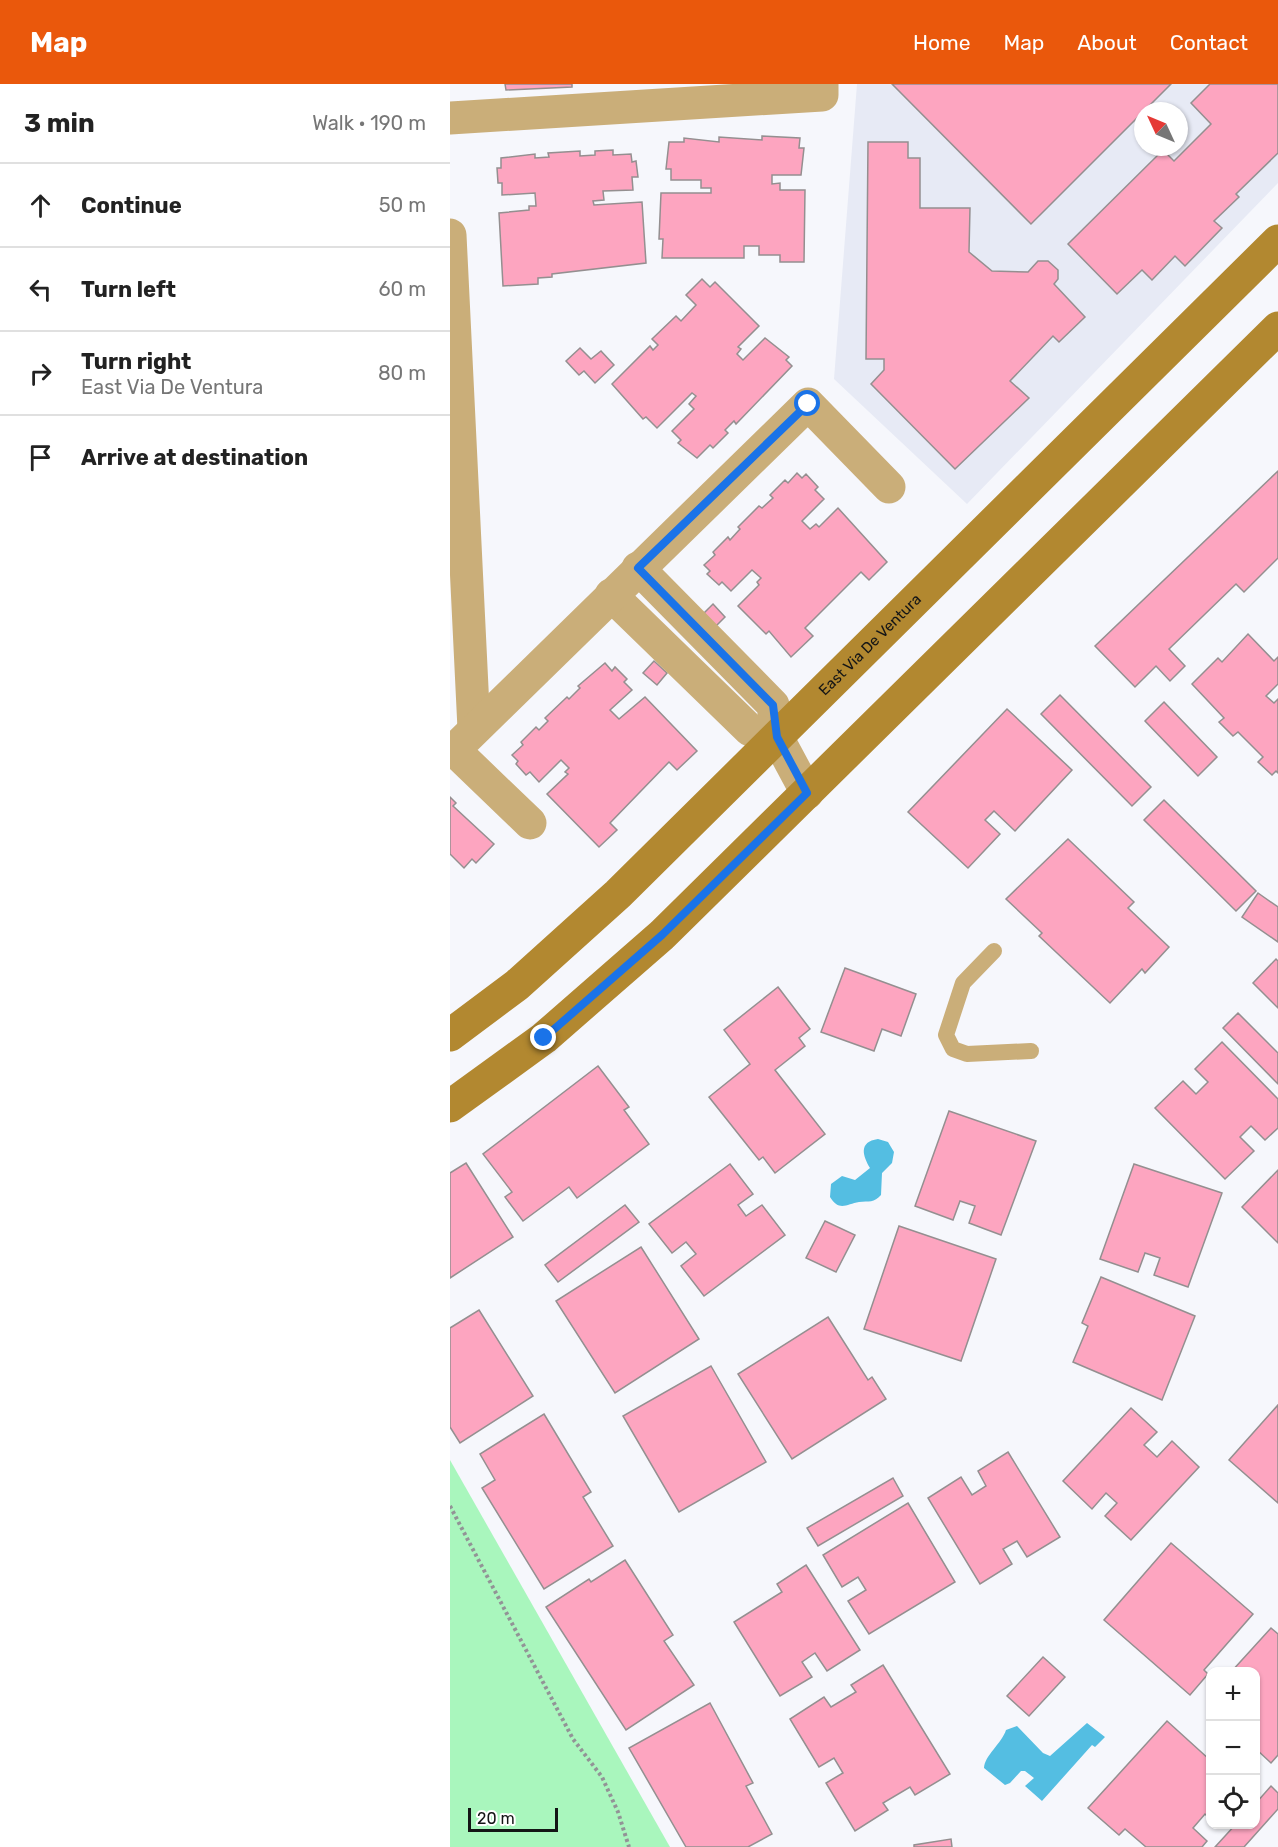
<!DOCTYPE html>
<html lang="en">
<head>
<meta charset="utf-8">
<style>
  :root { --surface:#fff; --page:#f2f2f2; --text:#222; --muted:#767676; --line:#e0e0e0; --accent:#ea580c }
  body { margin:0; font-family:Rubik,sans-serif; background:var(--page); color:var(--text) }
  .controls { position:absolute; right:18px; bottom:18px; display:grid; overflow:hidden; border-radius:12px; box-shadow:0 2px 4px #0004 }
  .controls button { width:54px; height:54px; display:grid; place-items:center; padding:0; border:0; border-bottom:2px solid var(--line); background:var(--surface); color:var(--text); font:30px sans-serif }
  .compass { position:absolute; left:684px; top:18px; width:54px; height:54px; border-radius:50%; background:var(--surface); box-shadow:0 2px 4px #0004; rotate:314deg }
  .scale { position:absolute; left:18px; bottom:15px; width:90px; box-sizing:border-box; padding-left:6px; border:3px solid #141516; border-top:0; font-size:16px; line-height:21px; white-space:nowrap; color:#141516; -webkit-text-stroke:4px #fff; paint-order:stroke }
  .stop { position:absolute; width:18px; height:18px; margin:-14px; border:4px solid #1a73e8; border-radius:50%; background:#fff }
  .stop.end { background:#1a73e8; border-color:#fff; box-shadow:0 2px 6px #0008 }
  .list { margin:0; padding:0; list-style:none }
  h2 { display:flex; justify-content:space-between; align-items:center; height:78px; margin:0; padding:0 24px; font-size:26px }
  h2 small { font-size:20px; font-weight:400; color:var(--muted) }
  .list li { display:grid; grid-template-columns:39px 1fr auto; gap:18px; align-items:center; box-sizing:border-box; height:84px; padding:0 24px; border-top:2px solid var(--line) }
  .list b { display:block; font-size:22px; white-space:nowrap }
  .list p { margin:0; font-size:20px; white-space:nowrap; color:var(--muted) }
  .list em { font-size:20px; font-style:normal; color:var(--muted) }
  .icon { flex:none; width:33px; height:33px; fill:none; stroke:currentColor; stroke-width:2; stroke-linecap:round; stroke-linejoin:round }
  .map { position:relative; flex:none; width:828px; height:1763px; overflow:hidden }
  header { display:flex; align-items:center; gap:36px; box-sizing:border-box; height:84px; padding:0 30px; background:var(--accent); color:#fff }
  header strong { font-size:28px }
  nav { display:flex; gap:33px; margin-inline-start:auto; font-size:21px }
  main { display:flex }
  aside { flex:1; background:var(--surface) }
  .map>svg:first-child { display:block }
</style>
</head>
<body>
<header>
<strong>Map</strong>
<nav><a>Home</a><a>Map</a><a>About</a><a>Contact</a></nav>
</header>
<main>
<aside>
<h2>3 min<small>Walk · 190 m</small></h2>
<ul class="list">
<li><svg class="icon" aria-label="ahead" viewBox="0 0 24 24"><path d="M12 20V5M6 11l6-6 6 6"/></svg><div><b>Continue</b></div><em>50 m</em></li>
<li><svg class="icon" aria-label="left" viewBox="0 0 24 24"><path d="M17 20v-9H6M10 6l-5 5 5 5"/></svg><div><b>Turn left</b></div><em>60 m</em></li>
<li><svg class="icon" aria-label="right" viewBox="0 0 24 24"><path d="M7 20v-9h11M14 6l5 5-5 5"/></svg><div><b>Turn right</b><p>East Via De Ventura</p></div><em>80 m</em></li>
<li><svg class="icon" aria-label="arrive" viewBox="0 0 24 24"><path d="M6 21V4h12l-3 4 3 4H6"/></svg><div><b>Arrive at destination</b></div></li>
</ul>
</aside>
<div class="map">
<svg width="828" height="1763" viewBox="0 0 828 1763">
  <rect width="100%" height="100%" fill="#f6f7fc"/>
  <!-- built -->
  <path fill="#e7eaf5" fill-rule="evenodd" d="M407,0H828V99L517,420L384,295ZM693,27H729V63H693Z"/>
  <!-- green -->
  <path fill="#a9f6bd" d="M0,1376L220,1763H0Z"/>
  <!-- water -->
  <g fill="#54bee2">
    <path d="M428,1055L438,1058L444,1068L442,1079L432,1089L431,1111C424,1119 419,1117 409,1118C397,1120 389,1128 380,1113L381,1100L392,1092L405,1096L420,1084C413,1072 408,1058 428,1055Z"/>
    <path d="M637,1639L655,1653L645,1663L642,1661L592,1717L575,1702L584,1694L575,1687H571L560,1699L555,1701L534,1684C534,1672 552,1659 556,1646L567,1642L593,1669L600,1672Z"/>
  </g>
  <!-- building -->
  <g fill="#fda5c0" stroke="#948f90" stroke-width="1.5">
    <path d="M55,0H122V3L56,6Z"/>
    <path d="M442,0H721L581,140Z"/>
    <path d="M760,0H828V69L786,110L789,113L764,137L772,144L735,182L725,172L702,196L692,186L667,210L618,160L713,66L724,77L761,40L741,19Z"/>
    <path d="M312,52L350,54L349,64H354L351,91H322V100L330,99V106H355L354,178H330V171H309V162H294V174H212L213,155H209L211,109H261V104H251V96H221V85H216L219,58H234V54L269,58V53L312,56Z"/>
    <path d="M418,58H458V74H470V124H520L519,168L542,187L578,188L588,177H598L608,186V195L604,200L635,233L609,258L603,252L560,297L579,314L505,385L421,300L434,286V275H416Z"/>
    <path d="M163,66V71L181,70L182,78L186,77L188,93H182L183,106L153,107L154,116L143,117L144,121L192,118L196,179L102,190V193L88,194V200L53,202L49,129L79,126V122H86L85,109L52,111V99H48L47,84H51V74L85,70V74L99,73L98,69L130,67V72L145,71V67Z"/>
    <path d="M252,195L260,203L265,198L309,242L288,263L291,265L287,270L293,276L315,254L339,273L336,276L342,282L286,340L284,337L275,346L278,349L263,364L260,361L247,374L228,359L231,356L222,347L244,325L239,320L246,312L242,309L207,344L196,333L193,335L162,300L200,262L203,266L208,261L202,255L226,232L231,237L246,221L236,211Z"/>
    <path d="M130,264L141,275L151,267L164,281L145,299L134,287L129,291L116,277Z"/>
    <path d="M828,387V474L794,508L786,500L719,565L735,582L720,597L706,582L685,603L645,562Z"/>
    <path d="M347,389L352,394L356,390L368,403L365,406L374,415L352,437L360,445L366,440L369,443L388,424L437,478L419,496L411,488L355,544L363,552L341,573L319,547L316,550L288,522L309,501L307,498L311,494L302,486L281,507L272,498L269,501L257,490L260,487L254,481L265,471L263,468L278,453L280,456L290,445L288,443L309,422L312,424L323,414L320,411L335,396L338,399Z"/>
    <path d="M263,520L275,533L263,545L251,532Z"/>
    <path d="M798,550L824,577L828,573V600L816,612L824,619L828,615V689L826,687L822,691L808,678L813,673L788,648L783,652L769,638L774,634L742,600L768,574L772,578Z"/>
    <path d="M204,577L217,589L207,601L193,589Z"/>
    <path d="M155,579L162,587L165,583L177,595L174,598L182,606L160,626L169,635L195,613L247,667L227,686L219,678L160,739L167,746L149,763L97,710L118,690L115,688L119,684L111,676L89,698L80,688L76,691L66,680L68,677L62,671L73,661L71,658L86,643L89,646L98,637L95,634L117,613L119,615L130,604L128,602Z"/>
    <path d="M610,611L701,703L682,722L591,630Z"/>
    <path d="M714,618L767,673L748,692L695,637Z"/>
    <path d="M557,625L622,686L565,747L544,727L535,736L550,750L518,784L458,728Z"/>
    <path d="M0,713L6,719L3,722L44,760L26,779L22,775L14,784L0,770Z"/>
    <path d="M714,716L806,807L786,827L694,736Z"/>
    <path d="M618,755L684,818L678,824L719,863L695,889L692,885L660,919L589,852L592,849L556,815Z"/>
    <path d="M808,809L828,823V858L792,833Z"/>
    <path d="M826,875L828,877V924L803,899Z"/>
    <path d="M395,884L466,910L451,952L432,945L424,967L371,948Z"/>
    <path d="M328,903L360,945L349,954L355,962L325,986L375,1050L325,1089L313,1073L309,1076L259,1013L300,980L274,946Z"/>
    <path d="M788,929L828,969V1000L773,944Z"/>
    <path d="M772,958L828,1015V1044L815,1056L801,1042L790,1053L804,1067L775,1095L705,1024L733,997L746,1010L758,998L745,985Z"/>
    <path d="M148,982L179,1023L174,1026L199,1060L127,1114L119,1103L73,1137L55,1113L62,1108L33,1070Z"/>
    <path d="M499,1027L586,1057L551,1151L519,1139L525,1122L510,1117L503,1136L465,1122Z"/>
    <path d="M16,1079L63,1153L0,1194V1089Z"/>
    <path d="M280,1080L303,1110L288,1121L296,1132L312,1121L335,1151L254,1212L231,1182L246,1170L236,1158L222,1169L199,1140Z"/>
    <path d="M684,1080L772,1109L738,1203L704,1191L710,1174L695,1169L688,1188L650,1175Z"/>
    <path d="M828,1086V1159L792,1123Z"/>
    <path d="M175,1121L189,1138L108,1198L95,1181Z"/>
    <path d="M375,1137L405,1151L386,1188L356,1174Z"/>
    <path d="M449,1142L546,1175L511,1277L414,1245Z"/>
    <path d="M191,1163L249,1255L165,1309L106,1217Z"/>
    <path d="M651,1193L745,1232L712,1316L623,1278L638,1242L632,1239Z"/>
    <path d="M29,1226L83,1312L10,1359L0,1343V1244Z"/>
    <path d="M378,1233L418,1296L422,1293L436,1315L342,1375L288,1290Z"/>
    <path d="M261,1282L316,1378L229,1428L173,1332Z"/>
    <path d="M828,1321V1419L779,1376Z"/>
    <path d="M681,1324L707,1348L694,1361L707,1373L722,1357L749,1383L681,1456L655,1432L667,1419L656,1409L642,1425L613,1397Z"/>
    <path d="M94,1330L141,1408L133,1413L163,1462L94,1505L32,1404L45,1396L30,1370Z"/>
    <path d="M558,1368L610,1453L577,1473L567,1457L553,1465L562,1480L530,1500L478,1414L511,1393L522,1411L536,1402L528,1387Z"/>
    <path d="M443,1394L453,1412L368,1462L357,1444Z"/>
    <path d="M458,1419L505,1498L419,1550L398,1517L416,1506L408,1493L392,1503L373,1471Z"/>
    <path d="M721,1459L803,1530L754,1586L758,1590L740,1611L654,1536Z"/>
    <path d="M175,1476L223,1551L214,1557L244,1601L176,1646L96,1523L139,1495L141,1498Z"/>
    <path d="M356,1481L410,1566L377,1587L365,1569L352,1578L362,1593L330,1612L284,1538L332,1508L327,1500Z"/>
    <path d="M821,1544L828,1550V1671L821,1679L806,1665V1588H781Z"/>
    <path d="M593,1573L615,1593L579,1632L557,1612Z"/>
    <path d="M433,1581L500,1690L465,1711L460,1703L433,1719L438,1726L405,1747L376,1699L393,1689L384,1674L369,1683L340,1635L374,1613L381,1623L406,1608L401,1601Z"/>
    <path d="M260,1619L303,1699L296,1702L322,1750L298,1763H236L179,1664Z"/>
    <path d="M717,1637L760,1676V1735L755,1730L743,1744L757,1757L752,1763H696L675,1745L669,1751L638,1724Z"/>
    <path d="M821,1702L828,1709V1725L794,1763H765L786,1740H806V1719Z"/>
    <path d="M501,1755L502,1763H464V1761Z"/>
  </g>
  <g fill="none" stroke-linecap="round" stroke-linejoin="round">
    <!-- path -->
    <path stroke="#929396" stroke-width="4" stroke-dasharray="3 3" stroke-linecap="butt" d="M0,1422L123,1655L152,1693L168,1728L179,1763"/>
    <!-- service -->
    <path stroke="#caae79" stroke-width="16" d="M544,867L513,899L496,951L503,965L517,970L581,967"/>
    <!-- minor -->
    <g stroke="#caae79" stroke-width="33">
      <path d="M0,34L372,11V0"/>
      <path d="M0,151L24,645"/>
      <path d="M188,484L323,621L327,653L357,709"/>
      <path d="M161,511L300,646L327,653"/>
      <path d="M80,739L4,666L358,320L439,403"/>
    </g>
    <!-- secondary -->
    <g stroke="#b28830" stroke-width="33">
      <path id="s1" d="M0,951L67,901L168,810L828,157"/>
      <path d="M0,1022L94,954L212,851L828,244"/>
    </g>
  </g>
  <g fill="none" stroke-linecap="round" stroke-linejoin="round">
    <!-- route -->
    <path stroke="#1a73e8" stroke-width="8" d="M94,954L212,851L357,709L327,653L323,621L188,484L358,320"/>
  </g>
  <g text-anchor="middle" dominant-baseline="central" stroke-width="4.5" stroke-linejoin="round" paint-order="stroke">
    <!-- street labels -->
    <g font-size="15" fill="#141516" stroke="#fff">
      <text stroke="none"><textPath href="#s1" startOffset="574">East Via De Ventura</textPath></text>
    </g>
  </g>
</svg>
<div class="controls">
<button>+</button>
<button>−</button>
<button><svg class="icon" aria-label="locate" viewBox="0 0 24 24"><circle cx="12" cy="12" r="6"/><path d="M12 2v4M12 18v4M2 12h4M18 12h4"/></svg></button>
</div>
<svg class="compass" viewBox="-18 -18 36 36"><path d="M0-13l5 13h-10z" fill="#e53935"/><path d="M0 13l5-13h-10z" fill="#767676"/></svg>
<div class="scale">20 m</div>
<div class="stop" style="left:358px;top:320px"></div>
<div class="stop end" style="left:94px;top:954px"></div>
</div>
</main>
</body>
</html>
